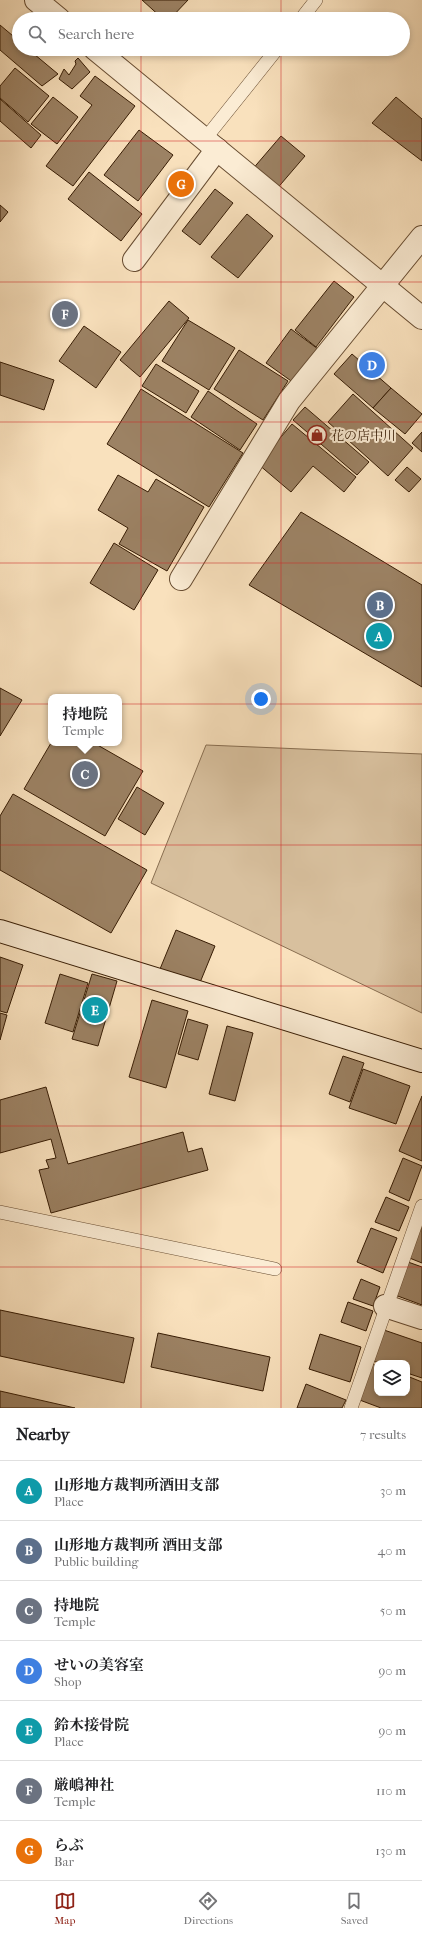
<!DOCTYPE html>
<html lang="en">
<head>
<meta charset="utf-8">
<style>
  :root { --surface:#fff; --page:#f6f6f6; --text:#202124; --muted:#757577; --line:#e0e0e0; --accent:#8f2418 }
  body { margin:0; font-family:"IM FELL French Canon","Noto Serif JP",serif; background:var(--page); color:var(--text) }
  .controls { position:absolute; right:12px; bottom:12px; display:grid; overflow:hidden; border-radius:8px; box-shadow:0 2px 6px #0003 }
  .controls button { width:36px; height:36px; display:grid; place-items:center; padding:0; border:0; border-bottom:1px solid var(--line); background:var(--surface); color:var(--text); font:20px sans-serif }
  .you { position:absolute; left:261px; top:699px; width:14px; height:14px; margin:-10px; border:3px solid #fff; border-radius:50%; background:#1a73e8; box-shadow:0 0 0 6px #1a73e833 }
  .badge { display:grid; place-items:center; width:26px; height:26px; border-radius:50%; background:var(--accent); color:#fff; font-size:13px; font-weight:700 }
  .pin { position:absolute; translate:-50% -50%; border:2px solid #fff; box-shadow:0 1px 4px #0006 }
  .popup { position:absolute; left:48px; top:694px; width:74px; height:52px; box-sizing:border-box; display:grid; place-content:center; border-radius:8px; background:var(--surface); filter:drop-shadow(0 1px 3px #0005); font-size:13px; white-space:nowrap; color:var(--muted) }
  .popup b { font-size:15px; color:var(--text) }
  .popup::after { content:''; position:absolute; left:50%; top:100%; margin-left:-8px; border:8px solid transparent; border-top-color:var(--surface) }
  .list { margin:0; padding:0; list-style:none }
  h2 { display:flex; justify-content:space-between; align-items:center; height:52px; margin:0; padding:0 16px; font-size:17px }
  h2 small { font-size:13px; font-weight:400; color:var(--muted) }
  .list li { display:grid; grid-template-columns:26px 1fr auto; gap:12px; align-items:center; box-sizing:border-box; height:60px; padding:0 16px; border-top:1px solid var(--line) }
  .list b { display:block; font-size:15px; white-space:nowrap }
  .list p { margin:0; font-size:13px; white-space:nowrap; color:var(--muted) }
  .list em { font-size:13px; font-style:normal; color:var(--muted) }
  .icon { flex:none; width:22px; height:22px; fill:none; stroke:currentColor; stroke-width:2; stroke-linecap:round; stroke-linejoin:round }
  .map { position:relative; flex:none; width:422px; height:1408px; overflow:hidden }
  .search { position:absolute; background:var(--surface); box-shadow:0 2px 6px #0003; left:12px; right:12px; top:12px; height:44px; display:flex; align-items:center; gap:10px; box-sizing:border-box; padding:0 14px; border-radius:22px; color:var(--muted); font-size:15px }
  .sheet { height:472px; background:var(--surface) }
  nav { display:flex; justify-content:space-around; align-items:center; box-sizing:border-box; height:56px; border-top:1px solid var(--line); background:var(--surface); font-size:11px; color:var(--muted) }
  nav a { display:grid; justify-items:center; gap:2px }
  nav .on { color:var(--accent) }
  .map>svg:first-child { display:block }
</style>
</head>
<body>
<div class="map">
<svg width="422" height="1408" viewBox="0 0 422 1408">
  <rect width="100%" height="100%" fill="#f9e1bd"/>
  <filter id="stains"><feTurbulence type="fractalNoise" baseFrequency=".005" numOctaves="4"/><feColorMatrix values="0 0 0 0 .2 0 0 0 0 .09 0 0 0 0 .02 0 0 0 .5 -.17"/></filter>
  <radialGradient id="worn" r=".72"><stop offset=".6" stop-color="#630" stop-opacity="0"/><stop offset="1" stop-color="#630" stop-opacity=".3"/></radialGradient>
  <!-- green -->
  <path fill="#d8c09e" stroke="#886e51" d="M206,745L422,754V1013L151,883Z"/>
  <!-- building -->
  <g fill="#9c8264" stroke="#371c04">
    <path d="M142,0H188L170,19H163Z"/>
    <path d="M0,25L19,41V49H28L58,74L42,86L0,50Z"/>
    <path d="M78,58L90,72L72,89L59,79L64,69L69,75L76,64L75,61Z"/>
    <path d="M15,68L49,96L28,122L0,98V86Z"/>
    <path d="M95,76L135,106L73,186L46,166L92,105L80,96Z"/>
    <path d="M53,97L78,117L57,144L31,124Z"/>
    <path d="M396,97L422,119V161L372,123Z"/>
    <path d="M0,99L41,135L31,148L0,121Z"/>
    <path d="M139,130L173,155L138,201L104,175Z"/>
    <path d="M281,136L305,156L275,191L251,171Z"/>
    <path d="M89,172L142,214L121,241L68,199Z"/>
    <path d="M215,189L233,203L200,245L182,231Z"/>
    <path d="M0,205L8,212L0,222Z"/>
    <path d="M247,214L273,236L238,278L211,257Z"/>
    <path d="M334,281L354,297L316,347L295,330Z"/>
    <path d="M169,301L189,318L140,377L120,360Z"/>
    <path d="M188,320L235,348L209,390L162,361Z"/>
    <path d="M84,326L121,352L96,388L59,361Z"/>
    <path d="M291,329L318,349L294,383L266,363Z"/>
    <path d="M239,350L288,381L263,420L214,389Z"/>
    <path d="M352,354L391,388L373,408L334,374Z"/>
    <path d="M0,362L54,380L44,410L0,395Z"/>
    <path d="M156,364L199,391L186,413L142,386Z"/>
    <path d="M391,388L422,414L405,434L373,408Z"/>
    <path d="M141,389L243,453L209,507L107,444Z"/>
    <path d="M208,391L257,424L240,450L191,417Z"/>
    <path d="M353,394L413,448L388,476L328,422Z"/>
    <path d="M305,407L369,462L357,475L293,420Z"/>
    <path d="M292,424L356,477L344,492L313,466L291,492L258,464Z"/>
    <path d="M422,432V452L412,443Z"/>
    <path d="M407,467L421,479L409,492L395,480Z"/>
    <path d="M118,475L148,492L156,479L204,507L167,571L119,544L128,528L98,510Z"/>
    <path d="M301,512L422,585V687L249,585Z"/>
    <path d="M114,543L158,570L134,610L90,583Z"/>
    <path d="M0,688L22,700L0,736Z"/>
    <path d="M51,743H94L143,771L105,836L24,789Z"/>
    <path d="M137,787L164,803L145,835L118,819Z"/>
    <path d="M13,794L147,870L111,933L0,870V816Z"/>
    <path d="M176,930L215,946L199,985L160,969Z"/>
    <path d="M0,957L23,965L7,1013L0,1011Z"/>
    <path d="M60,974L88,983L73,1032L45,1023Z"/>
    <path d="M92,974L117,981L98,1046L72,1039Z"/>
    <path d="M152,1000L188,1011L166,1088L129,1077Z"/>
    <path d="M0,1013L7,1015L0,1040Z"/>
    <path d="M188,1019L208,1025L198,1060L178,1054Z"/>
    <path d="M227,1026L253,1033L235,1101L209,1094Z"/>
    <path d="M343,1056L364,1063L350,1102L329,1094Z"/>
    <path d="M363,1069L410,1086L396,1124L349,1108Z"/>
    <path d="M46,1087L68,1164L183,1132L188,1152L202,1148L208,1170L51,1213L39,1170L49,1168L46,1160L56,1158L51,1139L0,1153V1100Z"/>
    <path d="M422,1096V1161L399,1151Z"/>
    <path d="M403,1158L422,1166L409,1201L389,1192Z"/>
    <path d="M386,1197L409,1207L399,1231L375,1222Z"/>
    <path d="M420,1226L422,1227V1263L407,1257Z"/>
    <path d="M371,1228L397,1238L383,1273L357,1262Z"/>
    <path d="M408,1262L422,1267V1305L395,1295Z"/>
    <path d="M361,1279L380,1287L373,1306L353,1299Z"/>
    <path d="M348,1302L373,1311L366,1331L341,1322Z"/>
    <path d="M0,1310L134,1338L124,1383L0,1356Z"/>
    <path d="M384,1330L422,1343V1378L407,1373V1363H379L373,1361Z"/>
    <path d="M158,1333L270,1357L263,1391L151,1367Z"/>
    <path d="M320,1334L361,1347L350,1382L309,1369Z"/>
    <path d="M370,1363L377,1366V1393H407V1376L422,1382V1408H381L357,1399Z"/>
    <path d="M306,1384L346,1400L342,1408H297Z"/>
    <path d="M0,1391L75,1408H0Z"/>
  </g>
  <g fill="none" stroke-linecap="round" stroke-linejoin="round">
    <!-- lane casing -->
    <g stroke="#684d32" stroke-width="14">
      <g id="lane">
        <path d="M301,19L316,0"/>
        <path d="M205,139L277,49"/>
        <path d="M0,1212L275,1269"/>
        <path d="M351,1408L422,1206"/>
      </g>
    </g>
    <!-- street casing -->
    <g stroke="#684d32" stroke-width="24">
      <g id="street">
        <path d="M36,0L59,19"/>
        <path d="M95,49L422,318"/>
        <path d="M134,260L217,149"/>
        <path d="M181,579L289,401L422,237"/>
        <path d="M385,1306L422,1318"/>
      </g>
    </g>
    <!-- secondary casing -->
    <g stroke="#371c04" stroke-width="24">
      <path id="secondary" d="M0,931L422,1061"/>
    </g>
    <!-- lane -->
    <use href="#lane" stroke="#fbecd4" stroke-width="13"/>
    <!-- street -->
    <use href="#street" stroke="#fbecd4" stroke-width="22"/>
    <!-- secondary -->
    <use href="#secondary" stroke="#fbecd4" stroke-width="22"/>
  </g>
  <!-- grid -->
  <path fill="none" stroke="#d62828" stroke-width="1" stroke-opacity="0.55" d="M141,0V19M281,0V19M141,49V1408M281,49V1408M0,141H422M0,282H422M0,422H422M0,563H422M0,704H422M0,845H422M0,986H422M0,1126H422M0,1267H422"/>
  <!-- icons -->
  <defs>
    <g id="shop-ring" transform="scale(1)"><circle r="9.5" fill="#fbecd4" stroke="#8f2418" stroke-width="1.5"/><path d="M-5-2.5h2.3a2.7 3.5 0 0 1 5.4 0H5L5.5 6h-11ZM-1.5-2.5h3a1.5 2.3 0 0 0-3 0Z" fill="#8f2418"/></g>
  </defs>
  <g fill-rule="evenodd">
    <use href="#shop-ring" x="317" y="435"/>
  </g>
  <g text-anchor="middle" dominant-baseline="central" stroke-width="4" stroke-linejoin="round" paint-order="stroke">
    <!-- poi labels -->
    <g font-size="13" fill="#371c04" stroke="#fbecd4" text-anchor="start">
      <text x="331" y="435">花の店中川</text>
    </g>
  </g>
  <rect width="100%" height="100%" filter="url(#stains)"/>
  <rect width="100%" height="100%" fill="url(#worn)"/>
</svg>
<div class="controls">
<button><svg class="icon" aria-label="layers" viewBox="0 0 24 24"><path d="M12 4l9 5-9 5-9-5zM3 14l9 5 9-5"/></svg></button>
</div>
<div class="you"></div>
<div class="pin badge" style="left:379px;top:636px;background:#0f9aa8">A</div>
<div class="pin badge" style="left:380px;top:605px;background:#5c6f8a">B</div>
<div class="pin badge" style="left:85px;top:774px;background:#6b7280">C</div>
<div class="popup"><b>持地院</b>Temple</div>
<div class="pin badge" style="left:372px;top:365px;background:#3f7fe0">D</div>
<div class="pin badge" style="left:95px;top:1010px;background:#0f9aa8">E</div>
<div class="pin badge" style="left:65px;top:314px;background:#6b7280">F</div>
<div class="pin badge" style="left:181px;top:184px;background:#e8710a">G</div>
<div class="search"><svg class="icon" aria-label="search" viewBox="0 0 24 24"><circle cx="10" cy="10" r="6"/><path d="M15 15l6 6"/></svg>Search here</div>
</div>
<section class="sheet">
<h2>Nearby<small>7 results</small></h2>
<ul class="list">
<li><span class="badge" style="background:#0f9aa8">A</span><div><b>山形地方裁判所酒田支部</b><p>Place</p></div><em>30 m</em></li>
<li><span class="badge" style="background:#5c6f8a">B</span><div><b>山形地方裁判所 酒田支部</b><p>Public building</p></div><em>40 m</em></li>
<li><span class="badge" style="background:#6b7280">C</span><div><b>持地院</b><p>Temple</p></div><em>50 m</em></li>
<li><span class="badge" style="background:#3f7fe0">D</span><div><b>せいの美容室</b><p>Shop</p></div><em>90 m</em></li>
<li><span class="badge" style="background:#0f9aa8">E</span><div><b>鈴木接骨院</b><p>Place</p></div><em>90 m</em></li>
<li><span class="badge" style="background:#6b7280">F</span><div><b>厳嶋神社</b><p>Temple</p></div><em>110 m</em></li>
<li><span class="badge" style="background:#e8710a">G</span><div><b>らぶ</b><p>Bar</p></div><em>130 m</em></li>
</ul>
</section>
<nav>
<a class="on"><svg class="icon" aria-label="map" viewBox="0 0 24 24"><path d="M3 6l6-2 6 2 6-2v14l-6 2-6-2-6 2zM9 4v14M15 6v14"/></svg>Map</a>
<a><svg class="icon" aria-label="directions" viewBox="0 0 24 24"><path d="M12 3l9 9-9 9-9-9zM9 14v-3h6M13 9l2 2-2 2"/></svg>Directions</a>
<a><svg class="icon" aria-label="saved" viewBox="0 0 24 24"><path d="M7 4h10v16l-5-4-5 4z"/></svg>Saved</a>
</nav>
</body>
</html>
